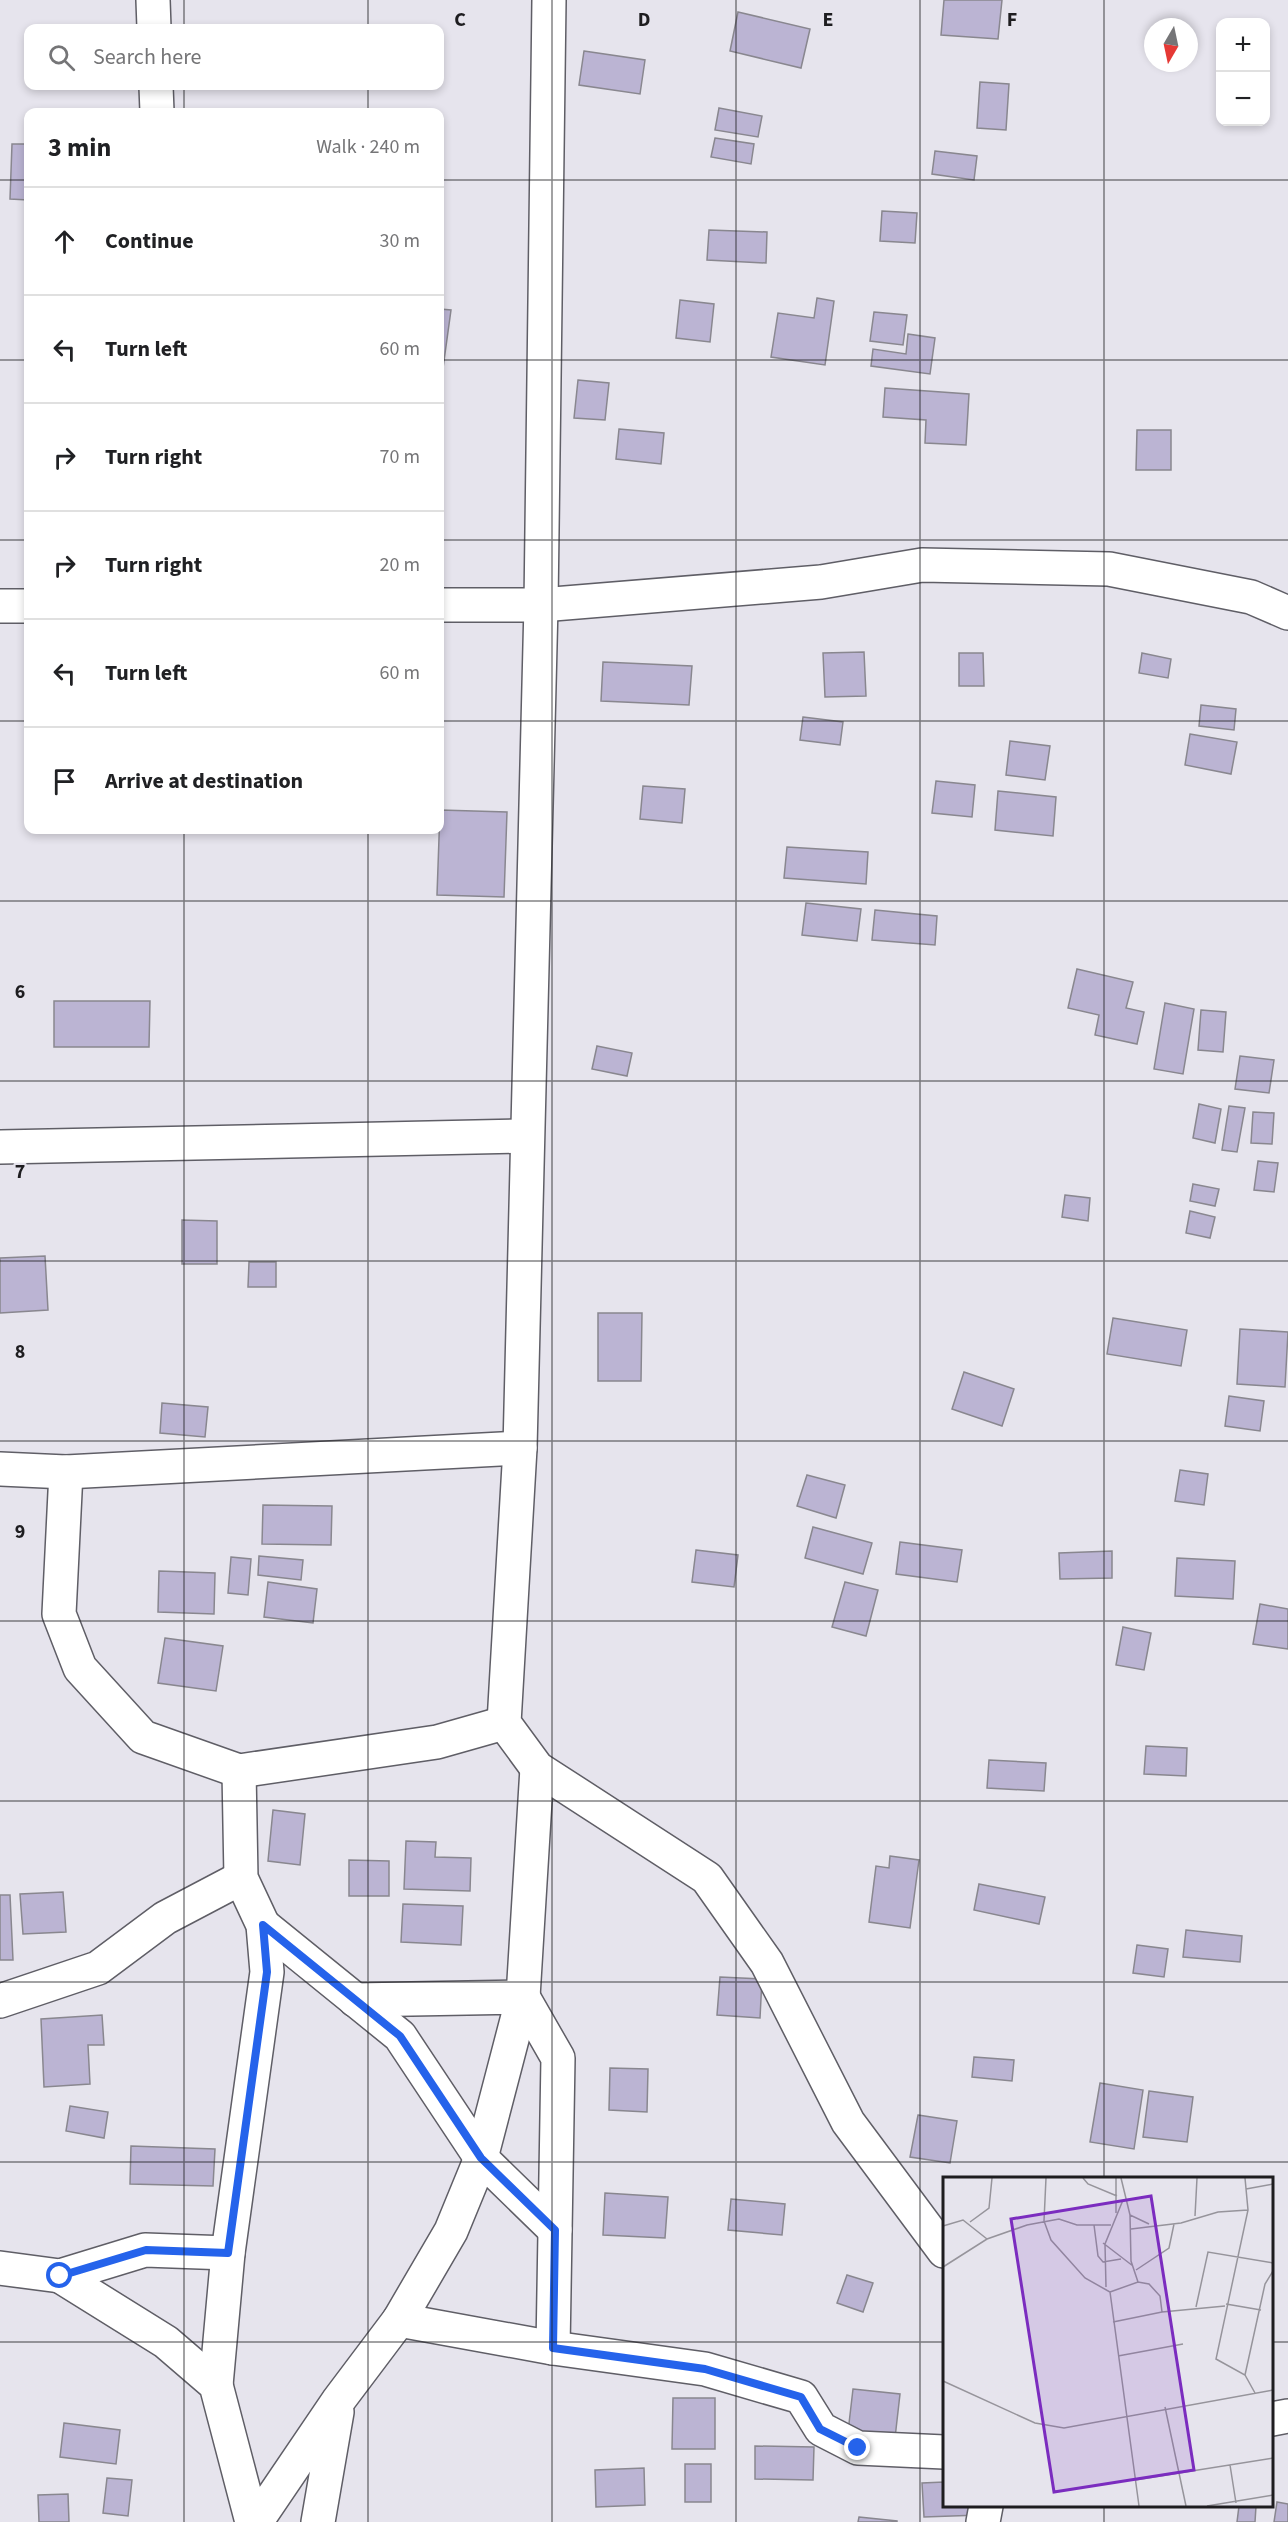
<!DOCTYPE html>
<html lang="en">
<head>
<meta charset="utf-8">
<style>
  :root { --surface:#fff; --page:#f6f6f6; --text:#202124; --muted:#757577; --line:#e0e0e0 }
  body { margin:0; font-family:"Source Sans 3",sans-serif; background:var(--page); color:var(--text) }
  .controls { position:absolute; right:18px; top:18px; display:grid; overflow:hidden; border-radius:12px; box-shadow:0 3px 9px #0003 }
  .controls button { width:54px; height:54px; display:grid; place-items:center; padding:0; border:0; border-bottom:2px solid var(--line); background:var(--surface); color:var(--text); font:30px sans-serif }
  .compass { position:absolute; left:1144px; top:18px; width:54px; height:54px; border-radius:50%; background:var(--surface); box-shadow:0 3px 9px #0003; rotate:189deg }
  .stop { position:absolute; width:18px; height:18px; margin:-14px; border:4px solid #2563eb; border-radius:50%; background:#fff }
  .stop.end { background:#2563eb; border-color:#fff; box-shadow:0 2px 6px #0008 }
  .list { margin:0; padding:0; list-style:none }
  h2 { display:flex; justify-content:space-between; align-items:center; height:78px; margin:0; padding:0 24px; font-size:26px }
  h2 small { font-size:20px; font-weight:400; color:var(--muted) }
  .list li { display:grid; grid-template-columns:39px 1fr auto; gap:18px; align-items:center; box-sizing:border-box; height:108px; padding:0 24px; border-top:2px solid var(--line) }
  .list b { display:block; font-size:22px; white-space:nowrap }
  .list em { font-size:20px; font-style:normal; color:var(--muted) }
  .icon { flex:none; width:33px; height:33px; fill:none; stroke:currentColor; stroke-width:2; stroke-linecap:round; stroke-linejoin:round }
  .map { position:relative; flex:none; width:1288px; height:2522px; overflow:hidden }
  .search { position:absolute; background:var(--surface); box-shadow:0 3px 9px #0003; left:24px; top:24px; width:420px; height:66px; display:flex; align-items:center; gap:15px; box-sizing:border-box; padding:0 21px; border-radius:12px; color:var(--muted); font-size:22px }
  .panel { position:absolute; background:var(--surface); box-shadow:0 3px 9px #0003; left:24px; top:108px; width:420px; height:726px; border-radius:12px }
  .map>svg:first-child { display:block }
</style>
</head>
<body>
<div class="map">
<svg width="1288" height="2522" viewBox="0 0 1288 2522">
  <rect width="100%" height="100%" fill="#e6e4ed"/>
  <!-- building -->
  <g fill="#bbb4d3" stroke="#89878f" stroke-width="1.5">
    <path d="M944,0H1002L998,39L941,35Z"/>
    <path d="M738,12L810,29L801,68L730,51Z"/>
    <path d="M584,51L645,60L640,94L579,85Z"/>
    <path d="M980,82L1009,84L1006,130L977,128Z"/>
    <path d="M719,108L762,116L758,137L715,130Z"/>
    <path d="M715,138L754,144L751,164L711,157Z"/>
    <path d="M12,144H28V200L10,199Z"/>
    <path d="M935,151L977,156L974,180L932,174Z"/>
    <path d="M882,211L917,213L915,243L880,241Z"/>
    <path d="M709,230L767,232L766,263L707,260Z"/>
    <path d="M817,298L834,301L825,365L771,357L778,313L814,318Z"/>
    <path d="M680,300L714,304L710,342L676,338Z"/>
    <path d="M440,309L451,310L443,368L440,367Z"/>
    <path d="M874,312L907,315L903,345L870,341Z"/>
    <path d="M908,334L935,338L930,374L871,366L873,349L906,354Z"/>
    <path d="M578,380L609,383L605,420L574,418Z"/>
    <path d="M885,388L969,394L966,445L925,443L926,420L883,417Z"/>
    <path d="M619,429L664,433L661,464L616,459Z"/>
    <path d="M1137,430H1171V470H1136Z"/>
    <path d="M864,652L866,696L825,697L823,653Z"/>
    <path d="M959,653H983L984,686H959Z"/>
    <path d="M1142,653L1171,659L1168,678L1139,673Z"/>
    <path d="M603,662L692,666L689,705L601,701Z"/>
    <path d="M1201,705L1236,709L1234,730L1199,726Z"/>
    <path d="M803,717L843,722L840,745L800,740Z"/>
    <path d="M1190,734L1237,742L1231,774L1185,765Z"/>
    <path d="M1010,741L1050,746L1045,780L1006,775Z"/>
    <path d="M936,781L975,785L972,817L932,813Z"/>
    <path d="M643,786L685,789L682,823L640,819Z"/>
    <path d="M998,791L1056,797L1053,836L995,830Z"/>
    <path d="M440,810L507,812L504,897L437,895Z"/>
    <path d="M787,847L868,852L866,884L784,878Z"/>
    <path d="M806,903L861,909L857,941L802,935Z"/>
    <path d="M875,910L937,916L935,945L872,940Z"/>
    <path d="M1077,969L1133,982L1126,1008L1144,1012L1137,1044L1095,1035L1099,1015L1068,1008Z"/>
    <path d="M54,1001H150L149,1047H54Z"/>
    <path d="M1165,1003L1194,1009L1183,1074L1154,1069Z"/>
    <path d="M1201,1010L1226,1012L1223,1052L1198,1050Z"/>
    <path d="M597,1046L632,1053L627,1076L592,1069Z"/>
    <path d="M1240,1056L1274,1060L1269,1093L1235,1089Z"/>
    <path d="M1199,1104L1221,1109L1215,1143L1193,1138Z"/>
    <path d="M1229,1106L1245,1108L1237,1152L1222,1150Z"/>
    <path d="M1253,1112L1274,1113L1272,1144L1251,1143Z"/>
    <path d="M1258,1161L1278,1163L1274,1192L1254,1190Z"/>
    <path d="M1193,1184L1219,1189L1215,1206L1190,1201Z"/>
    <path d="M1065,1195L1090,1198L1088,1221L1062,1217Z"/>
    <path d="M1190,1211L1215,1217L1210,1238L1186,1233Z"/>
    <path d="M182,1220L217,1221V1264H182Z"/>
    <path d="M45,1256L48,1310L0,1313V1258Z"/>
    <path d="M249,1262H276V1287H248Z"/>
    <path d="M598,1313H642L641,1381H598Z"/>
    <path d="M1113,1318L1187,1330L1181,1366L1107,1354Z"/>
    <path d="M1240,1329L1288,1332L1285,1387L1237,1384Z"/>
    <path d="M964,1372L1014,1389L1002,1426L952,1409Z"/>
    <path d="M1229,1396L1264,1401L1260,1431L1225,1426Z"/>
    <path d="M162,1403L208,1407L205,1437L160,1433Z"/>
    <path d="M1180,1470L1208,1474L1204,1505L1175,1501Z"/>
    <path d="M807,1475L845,1485L836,1518L797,1506Z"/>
    <path d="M263,1505L332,1506L331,1545L262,1544Z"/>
    <path d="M813,1527L872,1543L863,1574L805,1558Z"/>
    <path d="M900,1542L962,1550L957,1582L896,1574Z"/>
    <path d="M696,1550L738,1555L734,1587L692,1582Z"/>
    <path d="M1112,1551V1578L1060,1579L1059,1553Z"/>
    <path d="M259,1556L303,1560L301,1580L258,1575Z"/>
    <path d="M231,1557L251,1559L248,1595L228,1593Z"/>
    <path d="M1177,1558L1235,1561L1233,1599L1175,1596Z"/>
    <path d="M159,1571L215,1573L214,1614L158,1612Z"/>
    <path d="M268,1582L317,1589L313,1623L264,1617Z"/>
    <path d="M845,1582L878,1590L866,1636L832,1627Z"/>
    <path d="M1260,1604L1288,1609V1649L1253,1644Z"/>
    <path d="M1123,1627L1151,1633L1144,1670L1116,1665Z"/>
    <path d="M165,1638L223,1646L216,1691L158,1683Z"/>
    <path d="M1146,1746L1187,1748L1186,1776L1144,1774Z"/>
    <path d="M989,1760L1046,1763L1044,1791L987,1788Z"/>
    <path d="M273,1810L305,1814L300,1865L268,1861Z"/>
    <path d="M406,1841L436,1842L435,1857L471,1858L470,1891L404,1889Z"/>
    <path d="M890,1856L919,1860L910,1928L869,1922L876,1866L889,1868Z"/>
    <path d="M349,1860L389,1861V1896H349Z"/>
    <path d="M979,1884L1045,1897L1039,1924L974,1910Z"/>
    <path d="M63,1892L66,1932L23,1934L20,1894Z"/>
    <path d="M0,1895H10L13,1960H0Z"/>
    <path d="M403,1904L463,1906L461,1945L401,1942Z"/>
    <path d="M1186,1930L1242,1936L1240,1962L1183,1957Z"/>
    <path d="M1137,1945L1168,1949L1164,1977L1133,1973Z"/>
    <path d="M720,1977L762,1979L760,2018L717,2015Z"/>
    <path d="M102,2015L104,2045H88L90,2084L44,2087L41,2019Z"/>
    <path d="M974,2057L1014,2060L1012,2081L972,2077Z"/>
    <path d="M610,2068L648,2069L647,2112L609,2110Z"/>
    <path d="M1100,2083L1143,2090L1134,2149L1090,2142Z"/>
    <path d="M1149,2091L1193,2097L1187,2142L1143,2137Z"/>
    <path d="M70,2106L108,2112L104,2138L66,2131Z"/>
    <path d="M918,2115L957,2121L950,2163L910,2157Z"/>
    <path d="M131,2146L215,2149L213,2186L130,2184Z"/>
    <path d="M605,2193L668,2197L665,2238L603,2235Z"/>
    <path d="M731,2199L785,2204L782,2235L728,2230Z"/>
    <path d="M847,2275L873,2283L863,2312L837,2303Z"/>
    <path d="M853,2389L900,2394L895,2438L848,2432Z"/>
    <path d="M673,2398H715V2449H672Z"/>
    <path d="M64,2423L120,2430L116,2464L60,2457Z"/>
    <path d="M755,2446L814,2447L813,2480L755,2479Z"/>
    <rect x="685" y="2464" width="26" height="38"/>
    <path d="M644,2468L645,2505L596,2507L595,2470Z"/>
    <path d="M107,2478L132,2480L128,2516L103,2513Z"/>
    <path d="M944,2482V2506H980V2515L924,2517L922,2483Z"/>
    <path d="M68,2494L69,2522H39L38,2495Z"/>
    <path d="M1277,2502L1288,2504V2522H1274Z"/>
    <path d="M1239,2506H1256L1255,2522H1237Z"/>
    <path d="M859,2517L897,2521V2522H858Z"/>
  </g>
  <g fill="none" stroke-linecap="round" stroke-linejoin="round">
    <!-- minor casing -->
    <g stroke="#5f5e66" stroke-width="36">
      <g id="minor">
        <path d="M153,0L154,28"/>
        <path d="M549,0L541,605L520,1448L504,1723L537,1768L707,1878L767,1963L848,2122L944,2251"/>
        <path d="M156,86L157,112"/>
        <path d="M440,605H541L821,582L922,565L1109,569L1251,597L1288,613"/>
        <path d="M0,606H28"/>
        <path d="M0,1147L526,1136"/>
        <path d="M0,1469L66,1472L520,1448"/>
        <path d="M66,1472L59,1614L80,1668L143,1737L239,1771L437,1742L504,1723"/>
        <path d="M263,1925L400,2036L481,2158L555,2230"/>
        <path d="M355,2000L523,1997L558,2058L553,2348"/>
        <path d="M0,2001L98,1968L165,1918L241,1878"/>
        <path d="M0,2268L60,2276L145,2250L228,2253"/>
        <path d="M60,2276L166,2342L216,2385L252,2522"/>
        <path d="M399,2320L553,2348L705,2369L801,2397L821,2429L858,2448L944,2452"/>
        <path d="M216,2385L228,2253L267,1972L263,1925L241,1878L239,1771"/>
        <path d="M1272,2419L1288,2416"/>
        <path d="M256,2522L338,2401L399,2320L451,2231L481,2158L523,1997L537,1768"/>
        <path d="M318,2522L337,2412"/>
        <path d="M983,2522L986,2506"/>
      </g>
    </g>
    <!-- minor -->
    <use href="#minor" stroke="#fff" stroke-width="33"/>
  </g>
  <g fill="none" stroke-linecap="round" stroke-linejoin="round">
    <!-- route -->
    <path stroke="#2563eb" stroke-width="8" d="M60,2276L146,2250L228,2253L267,1972L263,1925L400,2036L481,2158L555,2230L553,2348L705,2369L801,2397L820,2429L858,2448"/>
  </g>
  <!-- grid -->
  <path fill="none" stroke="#1e1d20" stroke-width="1.5" stroke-opacity="0.55" d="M184,0V28M368,0V28M552,0V2522M736,0V2522M920,0V2522M1104,0V2178M184,86V112M368,86V112M0,180H28M440,180H1288M0,360H28M440,360H1288M0,540H28M440,540H1288M0,721H28M440,721H1288M184,830V2522M368,830V2522M0,901H1288M0,1081H1288M0,1261H1288M0,1441H1288M0,1621H1288M0,1801H1288M0,1982H1288M0,2162H1288M0,2342H944M1272,2342H1288M1104,2506V2522"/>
  <!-- overview -->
  <g transform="translate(943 2177)">
    <rect width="330" height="330" fill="#e6e4ed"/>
    <path fill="none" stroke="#96949b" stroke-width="1.5" d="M103,1L101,44L108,63L142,101L167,115L196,329M140,1L145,7L174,19M173,1V36M178,1L187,38L206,47M302,1L305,33L273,182L302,198L312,216M303,12L330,7M187,38L188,84L195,105M252,39L254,1M27,45L46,31L49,1M151,48L155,79L160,85L178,82M0,49L20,43L44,62M188,52L238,46L275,35L305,33M160,66L190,89M0,90L44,62L84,48L116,42L134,48H168M193,93L226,71L231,47M163,110L162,67L180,23M167,115L195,105L206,107L217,119L219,135M283,127L318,133M253,130L265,75L330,86M170,145L219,135L282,129M175,179L240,167M302,198L322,107L330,94M0,204L92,246L121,251L330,213M222,230L243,329M287,288L293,326M192,303L330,281M264,329L330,318"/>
    <path fill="#7b2cbf" fill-opacity="0.15" stroke="#7b2cbf" stroke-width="3" d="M208,19L251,293L111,315L68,42Z"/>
    <rect width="330" height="330" fill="none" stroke="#1e1d20" stroke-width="3"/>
  </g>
  <g font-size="20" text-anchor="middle" font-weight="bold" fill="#1e1d20" stroke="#e6e4ed" stroke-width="4.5" stroke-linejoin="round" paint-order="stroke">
    <text x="460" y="26">C</text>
    <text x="644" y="26">D</text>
    <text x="828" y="26">E</text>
    <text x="1012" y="26">F</text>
    <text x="20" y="998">6</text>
    <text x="20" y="1178">7</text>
    <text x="20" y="1358">8</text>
    <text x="20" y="1538">9</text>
  </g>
</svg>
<div class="controls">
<button>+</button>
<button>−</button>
</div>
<svg class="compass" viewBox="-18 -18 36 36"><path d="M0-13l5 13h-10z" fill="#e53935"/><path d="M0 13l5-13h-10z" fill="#757577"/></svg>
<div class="stop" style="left:60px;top:2276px"></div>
<div class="stop end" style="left:858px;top:2448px"></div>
<div class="search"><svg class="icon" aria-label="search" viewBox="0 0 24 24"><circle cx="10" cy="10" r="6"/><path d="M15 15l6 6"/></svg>Search here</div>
<section class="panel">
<h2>3 min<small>Walk · 240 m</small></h2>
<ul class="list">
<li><svg class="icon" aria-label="ahead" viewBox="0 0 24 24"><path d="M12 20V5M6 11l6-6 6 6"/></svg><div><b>Continue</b></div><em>30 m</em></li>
<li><svg class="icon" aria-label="left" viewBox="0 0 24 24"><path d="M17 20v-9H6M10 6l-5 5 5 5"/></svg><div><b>Turn left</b></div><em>60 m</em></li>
<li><svg class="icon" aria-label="right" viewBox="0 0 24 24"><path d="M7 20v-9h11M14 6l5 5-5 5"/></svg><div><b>Turn right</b></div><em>70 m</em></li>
<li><svg class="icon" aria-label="right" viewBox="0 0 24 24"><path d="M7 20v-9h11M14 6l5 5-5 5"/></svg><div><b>Turn right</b></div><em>20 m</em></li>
<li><svg class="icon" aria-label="left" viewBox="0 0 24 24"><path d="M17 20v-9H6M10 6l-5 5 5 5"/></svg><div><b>Turn left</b></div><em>60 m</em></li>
<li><svg class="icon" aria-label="arrive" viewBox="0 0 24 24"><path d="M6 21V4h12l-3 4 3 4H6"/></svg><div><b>Arrive at destination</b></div></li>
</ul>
</section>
</div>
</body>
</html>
